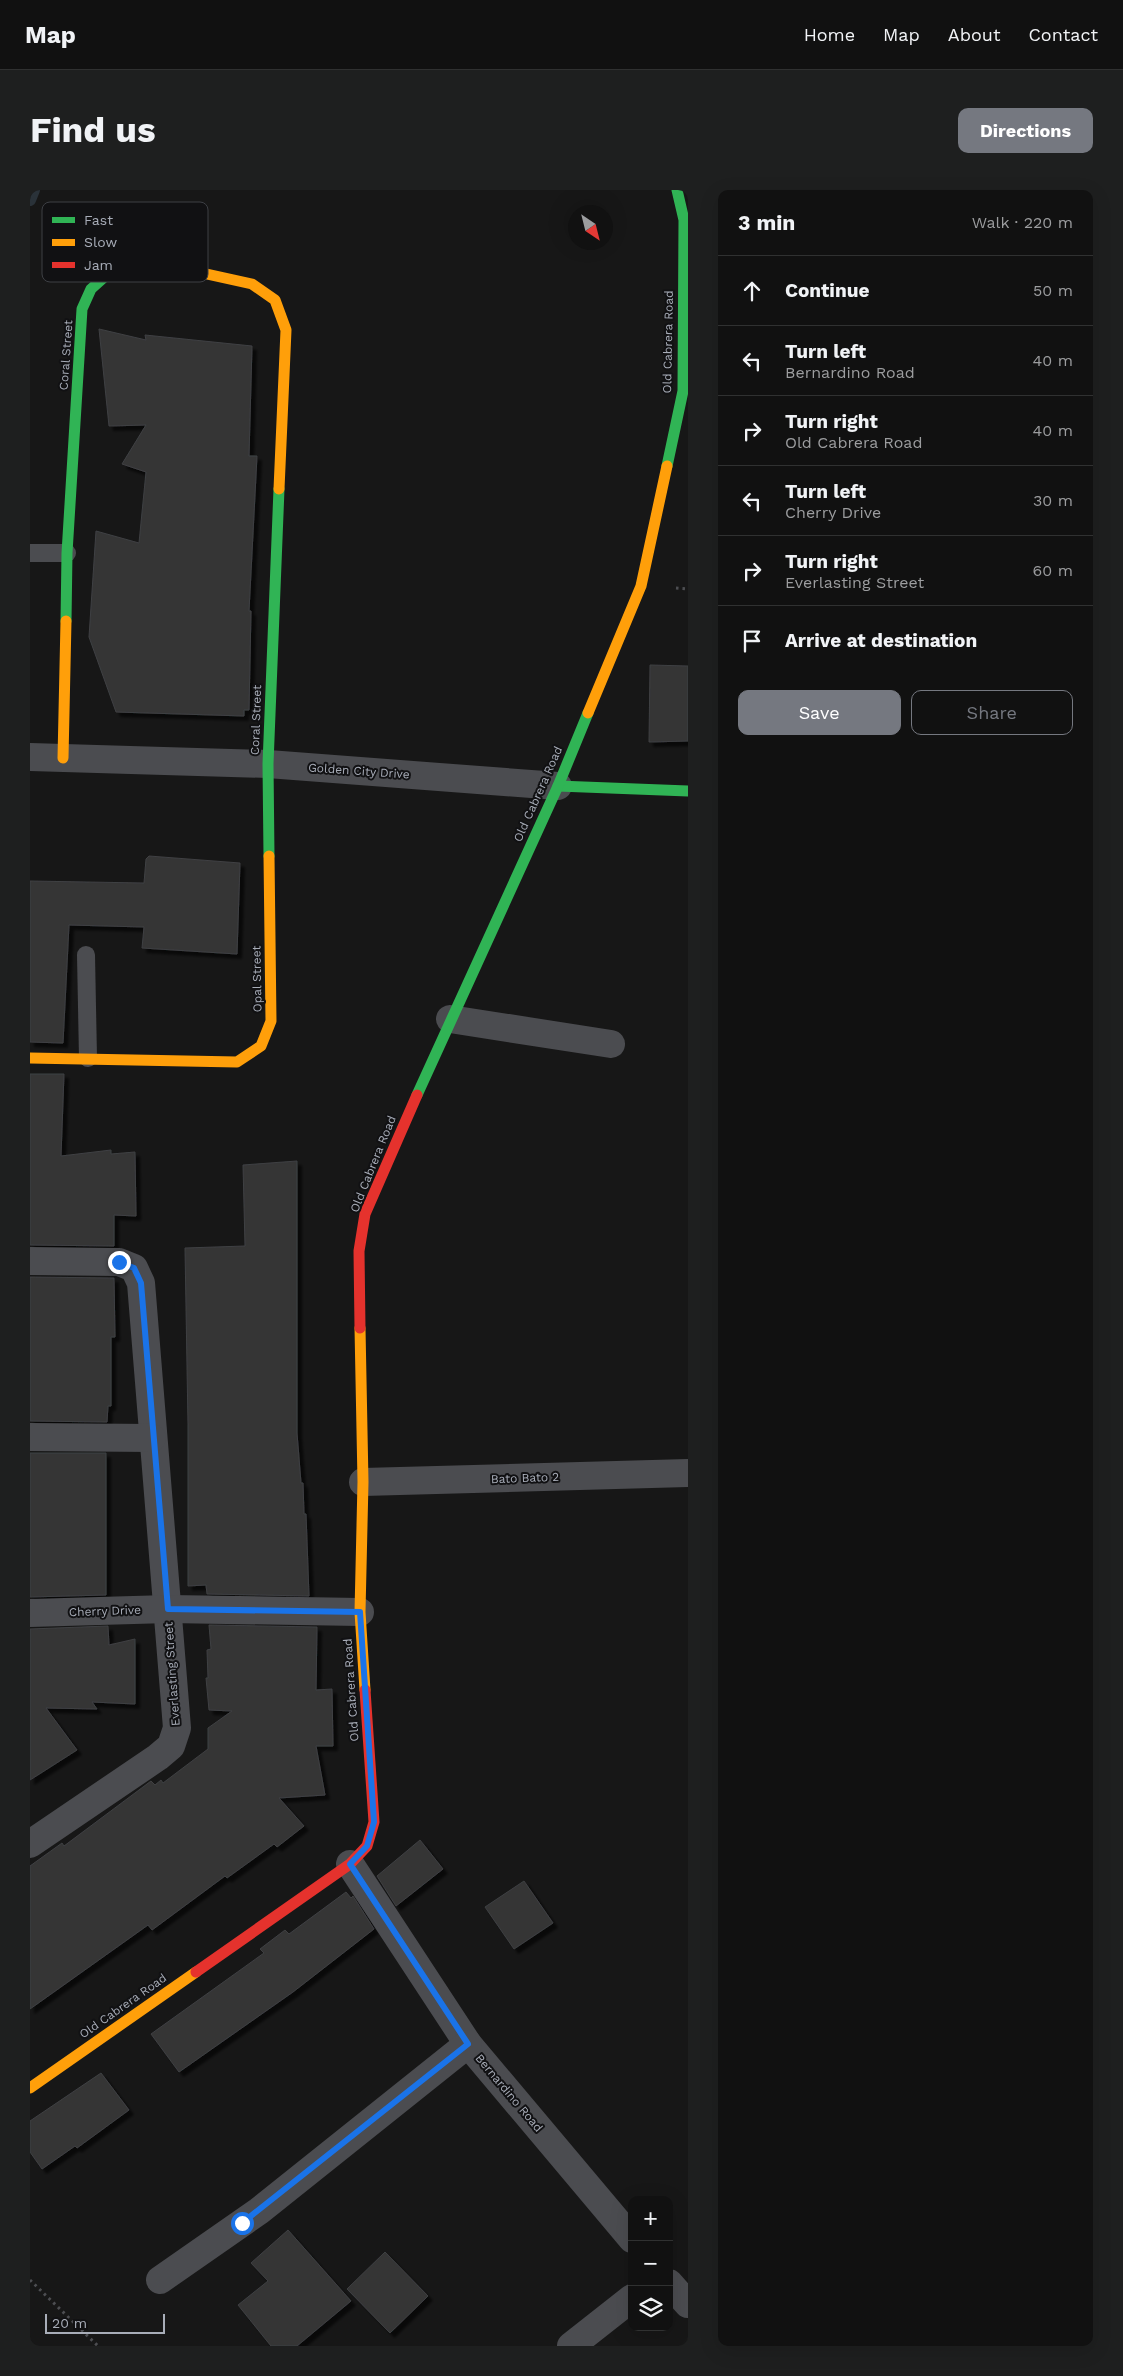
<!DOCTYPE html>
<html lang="en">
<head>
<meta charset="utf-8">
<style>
  :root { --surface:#111; --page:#1e1f1f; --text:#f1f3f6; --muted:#9c9d9f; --line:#303131; --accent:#757880 }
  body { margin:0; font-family:"Work Sans",sans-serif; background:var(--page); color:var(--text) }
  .controls { position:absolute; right:15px; bottom:15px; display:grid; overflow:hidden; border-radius:10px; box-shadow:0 5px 20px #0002 }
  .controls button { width:45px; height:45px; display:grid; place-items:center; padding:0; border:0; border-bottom:1px solid var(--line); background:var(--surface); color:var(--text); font:25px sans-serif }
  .compass { position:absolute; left:538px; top:15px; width:45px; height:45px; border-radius:50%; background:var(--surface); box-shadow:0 5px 20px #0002; rotate:145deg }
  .scale { position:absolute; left:15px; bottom:12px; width:120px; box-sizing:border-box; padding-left:5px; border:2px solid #a8adb8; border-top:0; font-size:14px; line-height:18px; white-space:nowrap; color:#a8adb8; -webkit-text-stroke:4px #111113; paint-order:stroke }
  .stop { position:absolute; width:15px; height:15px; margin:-11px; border:4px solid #1a73e8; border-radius:50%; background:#fff }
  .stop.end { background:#1a73e8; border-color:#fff; box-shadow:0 1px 5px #0008 }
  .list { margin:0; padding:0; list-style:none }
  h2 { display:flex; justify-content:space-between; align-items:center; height:65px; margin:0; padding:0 20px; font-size:21px }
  h2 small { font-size:16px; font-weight:400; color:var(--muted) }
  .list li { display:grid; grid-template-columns:32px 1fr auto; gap:15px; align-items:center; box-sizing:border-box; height:70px; padding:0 20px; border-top:1px solid var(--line) }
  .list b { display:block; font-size:19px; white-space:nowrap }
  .list p { margin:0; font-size:16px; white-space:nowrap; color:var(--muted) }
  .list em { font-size:16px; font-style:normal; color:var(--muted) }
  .actions { display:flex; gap:10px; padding:15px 20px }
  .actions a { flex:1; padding:11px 0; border:1px solid var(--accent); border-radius:10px; text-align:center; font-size:18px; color:var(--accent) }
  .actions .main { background:var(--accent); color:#fff }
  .icon { flex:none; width:28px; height:28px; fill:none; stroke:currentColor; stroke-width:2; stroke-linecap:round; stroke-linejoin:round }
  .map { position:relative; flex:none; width:658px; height:2156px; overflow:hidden; border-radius:10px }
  header { display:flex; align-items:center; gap:30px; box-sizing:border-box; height:70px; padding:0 25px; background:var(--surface); border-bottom:1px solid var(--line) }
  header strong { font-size:24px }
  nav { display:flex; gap:28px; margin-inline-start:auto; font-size:18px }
  .intro { display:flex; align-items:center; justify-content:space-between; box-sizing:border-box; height:120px; padding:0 30px }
  h1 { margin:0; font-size:35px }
  .button { padding:12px 22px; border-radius:10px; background:var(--accent); color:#fff; font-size:18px; font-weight:700 }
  main { display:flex; gap:30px; padding:0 30px }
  aside { flex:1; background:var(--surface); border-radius:10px; box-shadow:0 5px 20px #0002 }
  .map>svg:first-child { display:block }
</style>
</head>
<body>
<header>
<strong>Map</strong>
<nav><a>Home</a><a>Map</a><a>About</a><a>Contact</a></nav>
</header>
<div class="intro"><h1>Find us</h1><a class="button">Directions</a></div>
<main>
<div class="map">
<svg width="658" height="2156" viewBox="0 0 658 2156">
  <defs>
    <filter id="shadow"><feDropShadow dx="4.5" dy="4.5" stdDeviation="1" flood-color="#0009"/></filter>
  </defs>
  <rect width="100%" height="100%" fill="#171717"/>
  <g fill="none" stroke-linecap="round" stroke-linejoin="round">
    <!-- stream -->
    <path stroke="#2a3239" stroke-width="12" d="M0,10L4,0"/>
  </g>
  <!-- building -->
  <g fill="#353536" stroke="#3f4043" filter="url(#shadow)">
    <path d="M69,139L116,150L115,145L222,156L219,266H227L219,421H221L219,520H214V526L86,522L59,447L66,341L109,353L116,282L92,274L116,235L79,236Z"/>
    <path d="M620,475L658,476V551L619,552Z"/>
    <path d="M119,666L210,673L207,764L112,758L114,737L39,735L33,853L0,852V691L114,693L116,669Z"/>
    <path d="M0,884H34L31,966L81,960V964L105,962L106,1026L84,1025V1056L0,1055Z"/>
    <path d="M267,971V1243L271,1293H273L274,1324H276L279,1406L177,1404L176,1395L158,1396V1235L155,1058L215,1056L213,975Z"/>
    <path d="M0,1087L84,1088L85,1147H81V1216H78L77,1232L0,1231Z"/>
    <path d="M0,1263H76V1405L0,1407Z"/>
    <path d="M179,1435L287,1437L286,1500L302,1499L303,1556H286L295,1605L249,1608L274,1636L247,1657L244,1654L197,1688L195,1686L122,1740L118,1735L0,1819V1676L32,1653L34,1656L121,1591L125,1595L131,1590L133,1593L178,1559V1538L202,1521L179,1520L176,1488H178L177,1460L181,1459Z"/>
    <path d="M78,1436L79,1455L105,1449V1514L62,1512L67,1519L16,1518L47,1560L0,1590V1439Z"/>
    <path d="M390,1650L413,1679L366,1716L347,1686Z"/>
    <path d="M494,1691L523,1733L484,1759L455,1717Z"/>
    <path d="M316,1702L321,1708L323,1706L344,1739L263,1802L149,1882L121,1844L234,1763L230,1759L255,1740L259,1744Z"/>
    <path d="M71,1883L99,1920L47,1958L45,1956L12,1979L0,1962V1931Z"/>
    <path d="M258,2040L321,2111L267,2156H241L208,2115L238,2091L221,2073Z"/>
    <path d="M355,2062L398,2106L360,2143L317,2099Z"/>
  </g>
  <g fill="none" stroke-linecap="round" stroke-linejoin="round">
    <!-- path -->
    <g stroke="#4d4e52" stroke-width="3" stroke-dasharray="2.5 4" stroke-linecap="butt">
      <path d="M646,398L658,399"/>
      <path d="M0,2090L68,2156"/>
    </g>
    <!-- lane -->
    <g stroke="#4b4c50" stroke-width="18">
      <path d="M0,363H37"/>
      <path d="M56,765L58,868"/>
    </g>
    <!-- street -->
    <g stroke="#4b4c50" stroke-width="28">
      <path d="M0,567L238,574L528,596"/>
      <path d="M420,829L581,854"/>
      <path d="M0,1071L89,1072L104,1078L111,1093L147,1538L141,1556L128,1567L0,1654"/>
      <path d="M0,1247L122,1248"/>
      <path d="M333,1292L658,1283"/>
      <path d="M0,1423L138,1419L330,1422"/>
      <path d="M320,1674L438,1854L602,2049"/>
      <path d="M130,2090L229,2021L438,1854"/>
      <path d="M639,2093L658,2114"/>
      <path d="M541,2156L602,2108"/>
    </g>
    <!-- fast -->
    <g stroke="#30b455" stroke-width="11">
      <path d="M637,276L653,201L654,30L647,0"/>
      <path d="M36,431L37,363L52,119L61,99L80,82H83"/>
      <path d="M528,596L658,601"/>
      <path d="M239,666L238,574L249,299"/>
      <path d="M387,905L528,596L558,523"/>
    </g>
    <!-- slow -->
    <g stroke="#ff9f0a" stroke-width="11">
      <path d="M83,82L154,79L222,94L245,110L256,140L249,299"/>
      <path d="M558,523L611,396L637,276"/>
      <path d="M33,568L36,431"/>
      <path d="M0,868L207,872L231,856L241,831L239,666"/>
      <path d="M330,1138L333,1292L330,1422L335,1500"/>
      <path d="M0,1898L166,1782"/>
    </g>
    <!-- jam -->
    <g stroke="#e5322d" stroke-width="11">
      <path d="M330,1138L329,1061L335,1024L387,905"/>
      <path d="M166,1782L320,1674L337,1656L344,1632L335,1500"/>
    </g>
  </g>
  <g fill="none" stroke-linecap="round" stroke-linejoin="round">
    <!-- route -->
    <path stroke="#1a73e8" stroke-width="6" d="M89,1072L104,1078L111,1093L138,1419L330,1422L344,1632L337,1656L320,1674L438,1854L212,2033"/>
  </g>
  <g text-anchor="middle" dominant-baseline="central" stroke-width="4" stroke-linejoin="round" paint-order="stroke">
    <!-- street labels -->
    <g font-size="12" fill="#a8adb8" stroke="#111113">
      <text transform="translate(638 152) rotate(-89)">Old Cabrera Road</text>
      <text transform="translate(36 165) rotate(-86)">Coral Street</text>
      <text transform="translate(226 530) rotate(-88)">Coral Street</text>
      <text transform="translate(329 581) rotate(4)">Golden City Drive</text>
      <text transform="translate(508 604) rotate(-66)">Old Cabrera Road</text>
      <text transform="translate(227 789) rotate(-91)">Opal Street</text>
      <text transform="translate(343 974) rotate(-68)">Old Cabrera Road</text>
      <text transform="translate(495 1288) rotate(-2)">Bato Bato 2</text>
      <text transform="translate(75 1421) rotate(-2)">Cherry Drive</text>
      <text transform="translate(142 1484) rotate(-94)">Everlasting Street</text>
      <text transform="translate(321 1500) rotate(-94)">Old Cabrera Road</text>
      <text transform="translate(93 1816) rotate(-35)">Old Cabrera Road</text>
      <text transform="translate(479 1903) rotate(50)">Bernardino Road</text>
    </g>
  </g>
  <!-- legend -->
  <rect x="12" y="12" width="166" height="80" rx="8" fill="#111113" stroke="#3e4045" stroke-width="1"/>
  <rect x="22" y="27" width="23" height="6" fill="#30b455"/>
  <rect x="22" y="49" width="23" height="7" fill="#ff9f0a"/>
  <rect x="22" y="72" width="23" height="6" fill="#e5322d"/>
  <g font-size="14" fill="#a8adb8">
    <text x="54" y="35">Fast</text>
    <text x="54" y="57">Slow</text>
    <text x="54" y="80">Jam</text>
  </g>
</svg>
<div class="controls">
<button>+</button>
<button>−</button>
<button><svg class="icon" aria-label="layers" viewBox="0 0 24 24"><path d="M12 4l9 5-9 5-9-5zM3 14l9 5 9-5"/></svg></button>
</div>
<svg class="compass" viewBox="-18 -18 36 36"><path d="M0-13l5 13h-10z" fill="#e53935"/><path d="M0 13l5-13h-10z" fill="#9c9d9f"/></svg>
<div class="scale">20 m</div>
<div class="stop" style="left:212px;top:2033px"></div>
<div class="stop end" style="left:89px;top:1072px"></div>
</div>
<aside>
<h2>3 min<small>Walk · 220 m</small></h2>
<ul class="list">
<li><svg class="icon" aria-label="ahead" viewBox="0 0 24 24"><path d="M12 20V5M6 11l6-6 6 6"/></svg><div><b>Continue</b></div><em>50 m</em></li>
<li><svg class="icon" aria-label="left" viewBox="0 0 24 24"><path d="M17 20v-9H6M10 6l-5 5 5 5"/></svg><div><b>Turn left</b><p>Bernardino Road</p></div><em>40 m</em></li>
<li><svg class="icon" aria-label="right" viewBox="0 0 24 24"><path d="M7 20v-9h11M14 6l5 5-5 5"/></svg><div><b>Turn right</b><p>Old Cabrera Road</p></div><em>40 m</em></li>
<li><svg class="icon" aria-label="left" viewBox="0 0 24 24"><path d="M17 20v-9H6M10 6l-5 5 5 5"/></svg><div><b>Turn left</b><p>Cherry Drive</p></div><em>30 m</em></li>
<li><svg class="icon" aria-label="right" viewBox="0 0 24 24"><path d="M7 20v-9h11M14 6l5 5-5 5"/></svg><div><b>Turn right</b><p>Everlasting Street</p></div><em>60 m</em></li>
<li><svg class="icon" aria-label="arrive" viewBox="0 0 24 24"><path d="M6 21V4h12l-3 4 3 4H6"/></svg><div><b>Arrive at destination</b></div></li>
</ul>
<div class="actions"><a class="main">Save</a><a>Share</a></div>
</aside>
</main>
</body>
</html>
